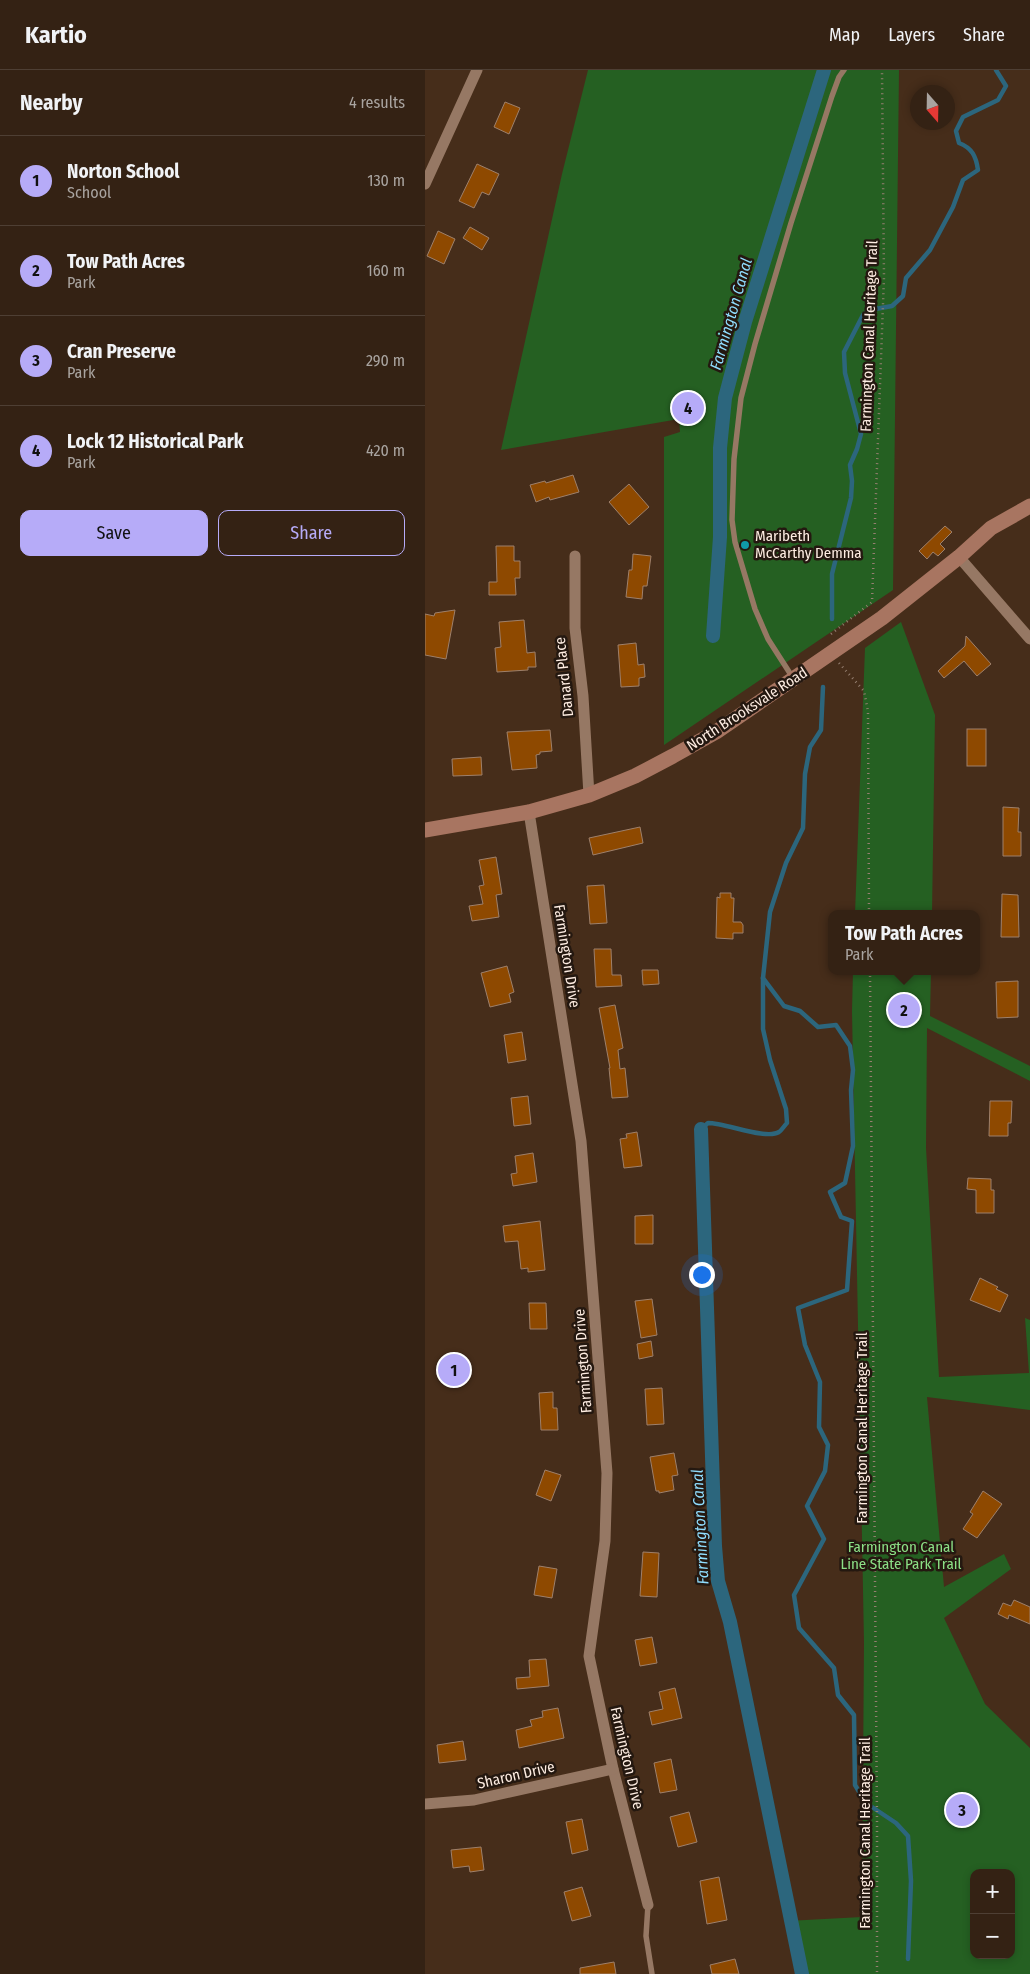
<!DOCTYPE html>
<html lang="en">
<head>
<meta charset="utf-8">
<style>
  :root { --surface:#342214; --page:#3c2a1d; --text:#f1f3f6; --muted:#a9a4a0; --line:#4e3f34; --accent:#b6abf8 }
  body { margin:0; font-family:"Fira Sans Condensed",sans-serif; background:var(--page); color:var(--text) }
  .controls { position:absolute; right:15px; bottom:15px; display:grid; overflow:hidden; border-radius:10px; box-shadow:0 2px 8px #0003 }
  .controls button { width:45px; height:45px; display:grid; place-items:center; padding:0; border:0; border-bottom:1px solid var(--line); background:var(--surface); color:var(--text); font:25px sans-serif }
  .compass { position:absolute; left:485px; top:15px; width:45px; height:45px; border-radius:50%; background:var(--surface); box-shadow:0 2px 8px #0003; rotate:160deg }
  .you { position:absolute; left:276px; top:1204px; width:18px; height:18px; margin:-12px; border:4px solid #fff; border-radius:50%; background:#1a73e8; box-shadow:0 0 0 8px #1a73e833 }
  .badge { display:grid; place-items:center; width:32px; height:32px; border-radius:50%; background:var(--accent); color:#111; font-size:16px; font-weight:700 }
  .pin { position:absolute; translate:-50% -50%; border:2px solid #fff; box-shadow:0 1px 5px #0006 }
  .popup { position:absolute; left:403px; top:840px; width:152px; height:65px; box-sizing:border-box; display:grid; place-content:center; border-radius:10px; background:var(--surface); filter:drop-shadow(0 1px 4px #0005); font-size:16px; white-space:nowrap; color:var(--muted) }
  .popup b { font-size:19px; color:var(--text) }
  .popup::after { content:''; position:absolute; left:50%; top:100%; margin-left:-10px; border:10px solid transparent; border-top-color:var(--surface) }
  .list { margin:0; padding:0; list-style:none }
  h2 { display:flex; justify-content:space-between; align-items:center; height:65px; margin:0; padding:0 20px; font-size:21px }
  h2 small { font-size:16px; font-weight:400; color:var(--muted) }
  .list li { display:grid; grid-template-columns:32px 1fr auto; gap:15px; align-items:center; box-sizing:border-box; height:90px; padding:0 20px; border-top:1px solid var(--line) }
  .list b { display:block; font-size:19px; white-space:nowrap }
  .list p { margin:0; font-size:16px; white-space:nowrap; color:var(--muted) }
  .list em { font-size:16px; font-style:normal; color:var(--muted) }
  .actions { display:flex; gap:10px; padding:15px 20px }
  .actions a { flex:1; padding:11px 0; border:1px solid var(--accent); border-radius:10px; text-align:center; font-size:18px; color:var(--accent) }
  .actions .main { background:var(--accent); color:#111 }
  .map { position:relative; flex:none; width:605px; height:1904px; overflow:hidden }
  header { display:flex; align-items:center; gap:30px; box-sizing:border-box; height:70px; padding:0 25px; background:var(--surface); border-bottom:1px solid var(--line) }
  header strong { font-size:24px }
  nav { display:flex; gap:28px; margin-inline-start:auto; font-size:18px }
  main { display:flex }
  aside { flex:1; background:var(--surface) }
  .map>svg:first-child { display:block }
</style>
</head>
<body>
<header>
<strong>Kartio</strong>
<nav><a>Map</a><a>Layers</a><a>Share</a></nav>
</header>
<main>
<aside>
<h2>Nearby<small>4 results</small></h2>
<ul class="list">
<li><span class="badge">1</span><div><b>Norton School</b><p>School</p></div><em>130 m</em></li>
<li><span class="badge">2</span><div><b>Tow Path Acres</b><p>Park</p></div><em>160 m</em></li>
<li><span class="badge">3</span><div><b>Cran Preserve</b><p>Park</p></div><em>290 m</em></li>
<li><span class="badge">4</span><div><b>Lock 12 Historical Park</b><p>Park</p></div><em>420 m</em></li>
</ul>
<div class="actions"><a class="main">Save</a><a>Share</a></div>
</aside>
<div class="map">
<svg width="605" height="1904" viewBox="0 0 605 1904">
  <rect width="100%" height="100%" fill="#462d1a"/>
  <!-- green -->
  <g fill="#256022" fill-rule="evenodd">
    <path d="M163,0H474L468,520L239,675V367L255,362L254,349L76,380L137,104Z"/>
    <path d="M476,552L510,645L507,844H430L440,578Z"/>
    <path d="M428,901H506L505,946L605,996V1011L502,958L501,1078L514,1307L604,1303L600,1248L605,1250V1340L502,1327L519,1517L579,1484L586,1499L519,1548L560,1634L605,1678V1904H377L372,1879L362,1851L437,1847L439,1572L427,941ZM549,1803H586V1885H549Z"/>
  </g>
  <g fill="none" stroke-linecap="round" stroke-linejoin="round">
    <!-- stream -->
    <g stroke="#2c667d" stroke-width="4.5">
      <path d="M407,549V504L426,428L427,411L425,395L432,379L436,364L420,303L419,282L438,245L445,240L467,236L478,226L481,208L505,180L528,137L538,110L553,100C551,86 547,78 534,73L531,61L538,47L573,30L581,16L571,0"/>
      <path d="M338,908L359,936L375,941L393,957L411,955L425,976L428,1000L426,1020L428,1076L420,1113L405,1122L416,1147L427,1151L422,1220L373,1238L380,1275L395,1312L394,1357L403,1375L400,1401L382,1436L399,1469L369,1525L374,1558L409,1598L413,1625L429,1645L430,1715L441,1733L471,1753L483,1766L486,1811L483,1889"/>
      <path d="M276,1059L283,1053C301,1053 341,1070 354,1062C357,1060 359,1056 362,1053L361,1039L345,990L338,959V908L345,842L361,793L378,758L380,704L385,677L396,660L398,617"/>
    </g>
    <!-- canal -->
    <g stroke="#2c667d" stroke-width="14">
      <path d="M288,566L295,467V378L300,328L320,252L399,0"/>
      <path d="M276,1059L290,1476L293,1511L305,1552L377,1904"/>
    </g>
  </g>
  <!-- building -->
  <g fill="#8e4900" stroke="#9e806b">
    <path d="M80,32L95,38L84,64L69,57Z"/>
    <path d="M52,94L74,104L64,125L57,122L49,138L34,131Z"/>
    <path d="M45,157L64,168L57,180L38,168Z"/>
    <path d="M13,161L30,169L19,194L2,186Z"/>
    <path d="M148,405L154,422L125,430L124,427L111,432L105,415L120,411L121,413Z"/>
    <path d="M204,414L224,437L204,455L184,432Z"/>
    <path d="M520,456L527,462L515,474L520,479L513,486L508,482L502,489L494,481Z"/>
    <path d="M71,476H89V491H95V508H90L91,525H64V512H72Z"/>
    <path d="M208,484L226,486L222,516H218L217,529L201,527L204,500H207Z"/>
    <path d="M30,540L21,589L0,585V544L9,546L10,543Z"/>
    <path d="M99,550L102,583L110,582L111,597H103V600L72,602L70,578L76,577L74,552Z"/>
    <path d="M541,566L566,594L552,606L539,591L519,608L513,601L540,576Z"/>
    <path d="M211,573L213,595L219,594L220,607L214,608V616L196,617L193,575Z"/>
    <rect x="542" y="659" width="19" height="37"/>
    <path d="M125,660L127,681L115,682V684L111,685L112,698L87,700L82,662Z"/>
    <path d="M56,687L57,705L28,706L27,689Z"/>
    <path d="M578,737L594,738L593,762H596V786H578Z"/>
    <path d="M215,757L218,773L168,785L164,768Z"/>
    <path d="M71,787L77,824L71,825L74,847L47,851L44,836L58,834L54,816L59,815L54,790Z"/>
    <path d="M179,815L182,853L165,854L162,816Z"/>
    <path d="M295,823H306V828H309L308,852H316L318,855V863H308V869L291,868L292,827L295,828Z"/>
    <path d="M577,824L593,825L594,867H576Z"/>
    <path d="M169,879H186L187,905H196L197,916L171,917Z"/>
    <path d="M82,896L89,922L84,924L86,932L65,937L56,903Z"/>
    <path d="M217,900H233L234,914L218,915Z"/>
    <path d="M593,911V947L572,948L571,912Z"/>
    <path d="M190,935L198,978L193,980L195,999L200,998L203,1027L187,1028L184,998H185L174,938Z"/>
    <path d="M97,962L101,990L83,993L79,965Z"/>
    <path d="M103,1026L106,1054L89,1056L86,1028Z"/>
    <path d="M565,1031H587L586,1053H583V1066H564Z"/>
    <path d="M212,1062L217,1096L199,1098L195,1069L202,1068L201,1064Z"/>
    <path d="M108,1083L112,1112L88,1116L86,1104L92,1103L90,1086Z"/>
    <path d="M543,1108L566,1109V1120H569V1143H551V1120L542,1119Z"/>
    <path d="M228,1145V1174H210V1146Z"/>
    <path d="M115,1151L120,1200L103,1202V1198L96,1199L93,1171L80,1172L78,1156Z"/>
    <path d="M555,1208L573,1217L571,1219L583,1225L575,1242L545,1230Z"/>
    <path d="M227,1229L232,1265L216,1268L210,1231Z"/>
    <path d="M104,1233H121L122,1259H105Z"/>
    <path d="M226,1271L228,1286L214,1289L212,1274Z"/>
    <path d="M237,1318L239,1354L222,1355L220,1319Z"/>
    <path d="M128,1322V1338H132L133,1360H116L114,1323Z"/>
    <path d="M249,1383L253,1405L247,1406L249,1420L234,1423V1421H231L225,1387Z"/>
    <path d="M120,1400L136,1405L126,1431L111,1425Z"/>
    <path d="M558,1421L577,1434L552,1468L538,1459L548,1444L545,1442Z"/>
    <path d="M218,1482L234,1483L232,1527L215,1526Z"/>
    <path d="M114,1496L132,1499L127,1528L109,1525Z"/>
    <path d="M589,1530L605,1537V1554L584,1545L583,1549L573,1544L578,1533L586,1536Z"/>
    <path d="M227,1567L232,1593L215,1596L210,1570Z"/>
    <path d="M121,1589L124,1616L92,1619L91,1608L105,1607L104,1590Z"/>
    <path d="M250,1618L257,1648L227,1655L224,1642L238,1639L234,1622Z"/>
    <path d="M133,1638L139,1668L94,1678L91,1660L107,1656L105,1650L118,1647L117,1641Z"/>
    <path d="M38,1671L41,1690L14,1693L12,1675Z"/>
    <path d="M246,1689L252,1720L235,1723L229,1693Z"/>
    <path d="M264,1742L272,1772L253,1777L245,1747Z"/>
    <path d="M157,1749L163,1780L147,1784L141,1752Z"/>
    <path d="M56,1777L59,1800L45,1802L44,1796L28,1798L26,1780Z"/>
    <path d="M294,1807L302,1850L282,1854L275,1811Z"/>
    <path d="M157,1817L166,1846L147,1851L139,1822Z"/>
    <path d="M310,1889L314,1904H287L285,1895Z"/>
    <path d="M189,1892L191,1904H155V1898Z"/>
  </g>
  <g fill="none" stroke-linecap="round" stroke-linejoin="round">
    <!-- path -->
    <g stroke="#957f70" stroke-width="2.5" stroke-dasharray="1 4" stroke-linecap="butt">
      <path d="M406,564L447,532L459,207L457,0"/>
      <path d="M414,593L439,621L443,641L444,844"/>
      <path d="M445,901L452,1751V1904"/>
    </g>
    <!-- lane -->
    <g stroke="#967864" stroke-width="5.5">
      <path d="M368,608L343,569L330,539L310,472L307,450L309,389L316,328L330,274L366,153L407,26L414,7L419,0"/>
      <path d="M223,1835L221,1866L227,1904"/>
    </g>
    <!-- street -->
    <g stroke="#967864" stroke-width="11">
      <path d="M0,114L52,0"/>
      <path d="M150,486V558L158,626L164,725"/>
      <path d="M534,487L605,569"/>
      <path d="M104,742L156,1071L182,1403L180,1471L164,1586L188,1699L223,1835"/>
      <path d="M0,1734L49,1730L188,1699"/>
    </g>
    <!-- secondary -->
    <path stroke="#a87561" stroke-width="15" d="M0,760L104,742L164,725L210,706L248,686L291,662L457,548L534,487L566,458L605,436"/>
  </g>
  <!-- markers -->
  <circle fill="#0f9aa8" stroke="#241810" stroke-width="2" cx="320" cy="475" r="5"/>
  <g text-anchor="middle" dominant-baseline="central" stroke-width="5" stroke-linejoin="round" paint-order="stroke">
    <!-- street labels -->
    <g font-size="15" fill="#feede2" stroke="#241810">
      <text transform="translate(444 266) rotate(-88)">Farmington Canal Heritage Trail</text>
      <text transform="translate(139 607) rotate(-96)">Danard Place</text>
      <text transform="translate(322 639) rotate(-33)">North Brooksvale Road</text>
      <text transform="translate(142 886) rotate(81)">Farmington Drive</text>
      <text transform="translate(158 1291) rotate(-94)">Farmington Drive</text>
      <text transform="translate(437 1358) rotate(-90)">Farmington Canal Heritage Trail</text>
      <text transform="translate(202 1688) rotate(77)">Farmington Drive</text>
      <text transform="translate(91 1705) rotate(-13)">Sharon Drive</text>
      <text transform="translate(440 1763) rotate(-90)">Farmington Canal Heritage Trail</text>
    </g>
    <!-- poi labels -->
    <g font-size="15" fill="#feede2" stroke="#241810" text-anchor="start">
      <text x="330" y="466">Maribeth<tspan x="330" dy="17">McCarthy Demma</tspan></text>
    </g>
    <!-- park labels -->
    <g font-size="15" fill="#8ce086" stroke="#241810">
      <text x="476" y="1477">Farmington Canal<tspan x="476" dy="17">Line State Park Trail</tspan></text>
    </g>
    <!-- water labels -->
    <g font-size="16" font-style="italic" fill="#90ddfe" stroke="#241810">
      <text transform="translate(306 244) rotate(-74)">Farmington Canal</text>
      <text transform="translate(275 1457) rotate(-93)">Farmington Canal</text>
    </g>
  </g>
</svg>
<div class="controls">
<button>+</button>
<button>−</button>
</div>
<svg class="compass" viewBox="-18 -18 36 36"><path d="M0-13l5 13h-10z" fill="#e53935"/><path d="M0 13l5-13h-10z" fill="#a9a4a0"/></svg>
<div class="you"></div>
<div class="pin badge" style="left:29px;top:1300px">1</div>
<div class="pin badge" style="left:479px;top:940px">2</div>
<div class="popup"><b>Tow Path Acres</b>Park</div>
<div class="pin badge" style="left:537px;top:1740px">3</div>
<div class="pin badge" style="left:263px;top:338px">4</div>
</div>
</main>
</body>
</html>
